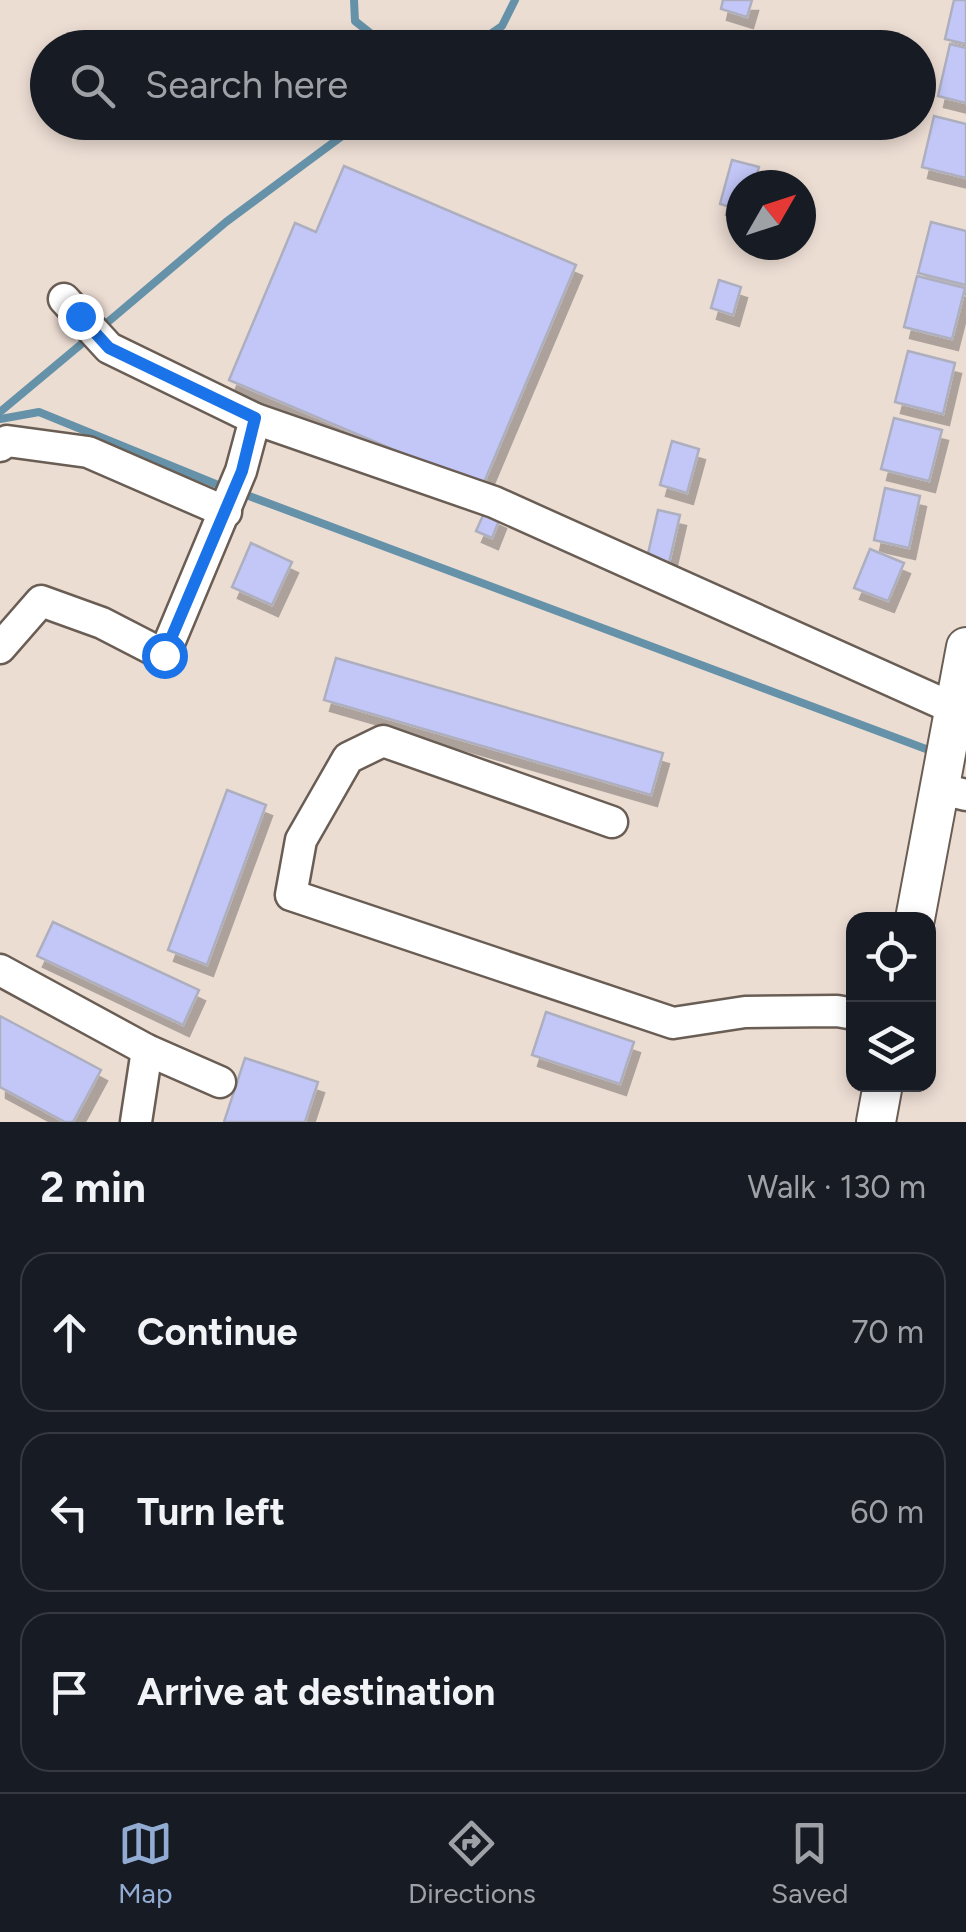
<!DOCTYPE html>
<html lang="en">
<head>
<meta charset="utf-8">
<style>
  :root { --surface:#171b24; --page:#242831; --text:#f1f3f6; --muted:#9ea1a6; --line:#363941; --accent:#92abd2 }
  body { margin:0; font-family:Figtree,sans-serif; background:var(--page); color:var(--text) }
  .controls { position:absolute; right:30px; bottom:30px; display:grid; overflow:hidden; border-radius:20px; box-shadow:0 5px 15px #0003 }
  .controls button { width:90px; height:90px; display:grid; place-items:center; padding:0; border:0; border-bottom:2px solid var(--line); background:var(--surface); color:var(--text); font:50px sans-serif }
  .compass { position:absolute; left:726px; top:170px; width:90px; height:90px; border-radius:50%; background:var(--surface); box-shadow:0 5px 15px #0003; rotate:51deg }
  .stop { position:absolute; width:30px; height:30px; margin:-22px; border:8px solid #1a73e8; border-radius:50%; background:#fff }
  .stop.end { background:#1a73e8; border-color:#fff; box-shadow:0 2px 10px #0008 }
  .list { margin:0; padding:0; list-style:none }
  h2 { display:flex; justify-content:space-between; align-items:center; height:130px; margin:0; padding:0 40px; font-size:42px }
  h2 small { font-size:32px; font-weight:400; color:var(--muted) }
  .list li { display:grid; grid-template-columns:65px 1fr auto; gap:30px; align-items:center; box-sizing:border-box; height:160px; margin:0 20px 20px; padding:0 20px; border:2px solid var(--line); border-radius:30px }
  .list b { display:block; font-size:38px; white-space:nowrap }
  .list em { font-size:32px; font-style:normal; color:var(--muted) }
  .icon { flex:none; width:55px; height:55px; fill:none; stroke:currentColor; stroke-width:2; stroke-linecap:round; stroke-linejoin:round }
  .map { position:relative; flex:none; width:966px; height:1122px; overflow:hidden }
  .search { position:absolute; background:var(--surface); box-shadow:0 5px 15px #0003; left:30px; right:30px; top:30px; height:110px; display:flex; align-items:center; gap:25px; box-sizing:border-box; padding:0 35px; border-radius:55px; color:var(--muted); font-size:38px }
  .sheet { height:670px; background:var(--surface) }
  nav { display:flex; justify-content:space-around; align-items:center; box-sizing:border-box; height:140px; border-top:2px solid var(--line); background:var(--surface); font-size:28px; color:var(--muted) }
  nav a { display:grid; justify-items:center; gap:5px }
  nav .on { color:var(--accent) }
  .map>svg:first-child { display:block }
</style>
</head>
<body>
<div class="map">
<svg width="966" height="1122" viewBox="0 0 966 1122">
  <defs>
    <filter id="shadow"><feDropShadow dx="6" dy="11" stdDeviation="0" flood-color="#0004"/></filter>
  </defs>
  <rect width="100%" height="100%" fill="#ecddd3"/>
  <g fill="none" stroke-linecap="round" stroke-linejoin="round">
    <!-- stream -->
    <g stroke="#6592a9" stroke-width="8">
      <path d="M354,0L355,21L389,48"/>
      <path d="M470,48L502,26L515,0"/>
      <path d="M102,327L226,222L361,122"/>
      <path d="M0,412L91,336"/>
      <path d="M0,419L39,412L228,489"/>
      <path d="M241,493L926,749"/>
    </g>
  </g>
  <!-- building -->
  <g fill="#c3c7f8" stroke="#aeafbe" stroke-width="2.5" filter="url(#shadow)">
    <path d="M723,0H752L747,17L721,9Z"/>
    <path d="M954,0H966V44L945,39Z"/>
    <path d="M753,38L779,46V48H750Z"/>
    <path d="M950,44L966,48V103L938,96Z"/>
    <path d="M934,116L966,124V178L922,167Z"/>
    <path d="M732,160L759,167L754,185H741V210L720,204Z"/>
    <path d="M344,166L576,265L482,487L229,380L295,223L316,232Z"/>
    <path d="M931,222L966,231V285L918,273Z"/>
    <path d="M917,276L965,288L952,339L904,327Z"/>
    <path d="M719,280L741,287L733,315L711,308Z"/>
    <path d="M908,351L955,363L943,414L895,402Z"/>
    <path d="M894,418L942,430L929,481L881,469Z"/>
    <path d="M672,441L699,449L687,493L660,485Z"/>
    <path d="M885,488L920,496L909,548L874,540Z"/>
    <path d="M658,510L680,515L669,563L647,558Z"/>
    <path d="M485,511L500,518L492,538L476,531Z"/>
    <path d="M251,543L292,562L272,605L232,587Z"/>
    <path d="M870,549L904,563L888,601L854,588Z"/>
    <path d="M336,658L663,753L651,795L324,700Z"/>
    <path d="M227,790L266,805L207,965L168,950Z"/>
    <path d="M53,922L199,990L183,1025L37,956Z"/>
    <path d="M546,1012L634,1042L620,1084L532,1055Z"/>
    <path d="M0,1016L101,1070L73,1122H65L0,1087Z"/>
    <path d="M245,1058L318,1082L305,1122H224Z"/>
  </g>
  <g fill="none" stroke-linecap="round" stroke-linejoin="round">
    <!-- minor casing -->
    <g stroke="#695d54" stroke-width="35">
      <g id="minor">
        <path d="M64,299L109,348L255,419"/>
        <path d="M0,446L7,441L88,452L226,512"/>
        <path d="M0,648L41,601L102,623L164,655L241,471L255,419L494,502L966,714"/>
        <path d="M941,789L966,795"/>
        <path d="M612,822L383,741L348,758L301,840L291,895L673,1023L745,1012L837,1011L854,1014"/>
        <path d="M0,970L147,1050L220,1082"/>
        <path d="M136,1122L147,1050"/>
      </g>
    </g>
    <!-- major casing -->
    <g stroke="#695d54" stroke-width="42">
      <g id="major">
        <path d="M915,919L966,647"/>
        <path d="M876,1122L883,1084"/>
      </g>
    </g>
    <!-- minor -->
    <use href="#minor" stroke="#fff" stroke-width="30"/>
    <!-- major -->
    <use href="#major" stroke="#fff" stroke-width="38"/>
  </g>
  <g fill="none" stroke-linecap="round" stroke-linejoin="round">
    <!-- route -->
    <path stroke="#1a73e8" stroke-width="12" d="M80,316L109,348L255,418L242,471L164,655"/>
  </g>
</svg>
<div class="controls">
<button><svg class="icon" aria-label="locate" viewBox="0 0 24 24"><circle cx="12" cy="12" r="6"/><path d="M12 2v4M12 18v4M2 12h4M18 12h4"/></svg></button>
<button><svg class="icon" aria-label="layers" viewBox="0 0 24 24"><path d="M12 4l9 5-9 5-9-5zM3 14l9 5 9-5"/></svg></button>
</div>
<svg class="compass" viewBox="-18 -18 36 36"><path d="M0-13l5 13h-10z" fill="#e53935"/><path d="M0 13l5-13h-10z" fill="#9ea1a6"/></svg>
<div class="stop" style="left:164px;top:655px"></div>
<div class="stop end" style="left:80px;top:316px"></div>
<div class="search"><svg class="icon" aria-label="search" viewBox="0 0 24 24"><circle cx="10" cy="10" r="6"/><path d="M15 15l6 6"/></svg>Search here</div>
</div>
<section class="sheet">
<h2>2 min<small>Walk · 130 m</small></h2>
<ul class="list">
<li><svg class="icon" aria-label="ahead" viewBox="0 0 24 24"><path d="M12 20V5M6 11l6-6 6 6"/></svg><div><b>Continue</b></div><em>70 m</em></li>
<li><svg class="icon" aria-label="left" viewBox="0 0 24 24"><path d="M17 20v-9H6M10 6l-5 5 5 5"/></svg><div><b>Turn left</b></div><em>60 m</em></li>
<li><svg class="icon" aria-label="arrive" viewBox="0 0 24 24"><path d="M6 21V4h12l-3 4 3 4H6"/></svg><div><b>Arrive at destination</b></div></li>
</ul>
</section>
<nav>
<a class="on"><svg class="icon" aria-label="map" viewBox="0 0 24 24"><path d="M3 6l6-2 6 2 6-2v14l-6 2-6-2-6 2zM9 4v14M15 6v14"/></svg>Map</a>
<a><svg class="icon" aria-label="directions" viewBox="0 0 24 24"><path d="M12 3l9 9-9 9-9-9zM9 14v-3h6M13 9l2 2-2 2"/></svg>Directions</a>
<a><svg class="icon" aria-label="saved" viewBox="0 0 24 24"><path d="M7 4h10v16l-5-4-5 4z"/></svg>Saved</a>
</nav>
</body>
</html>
